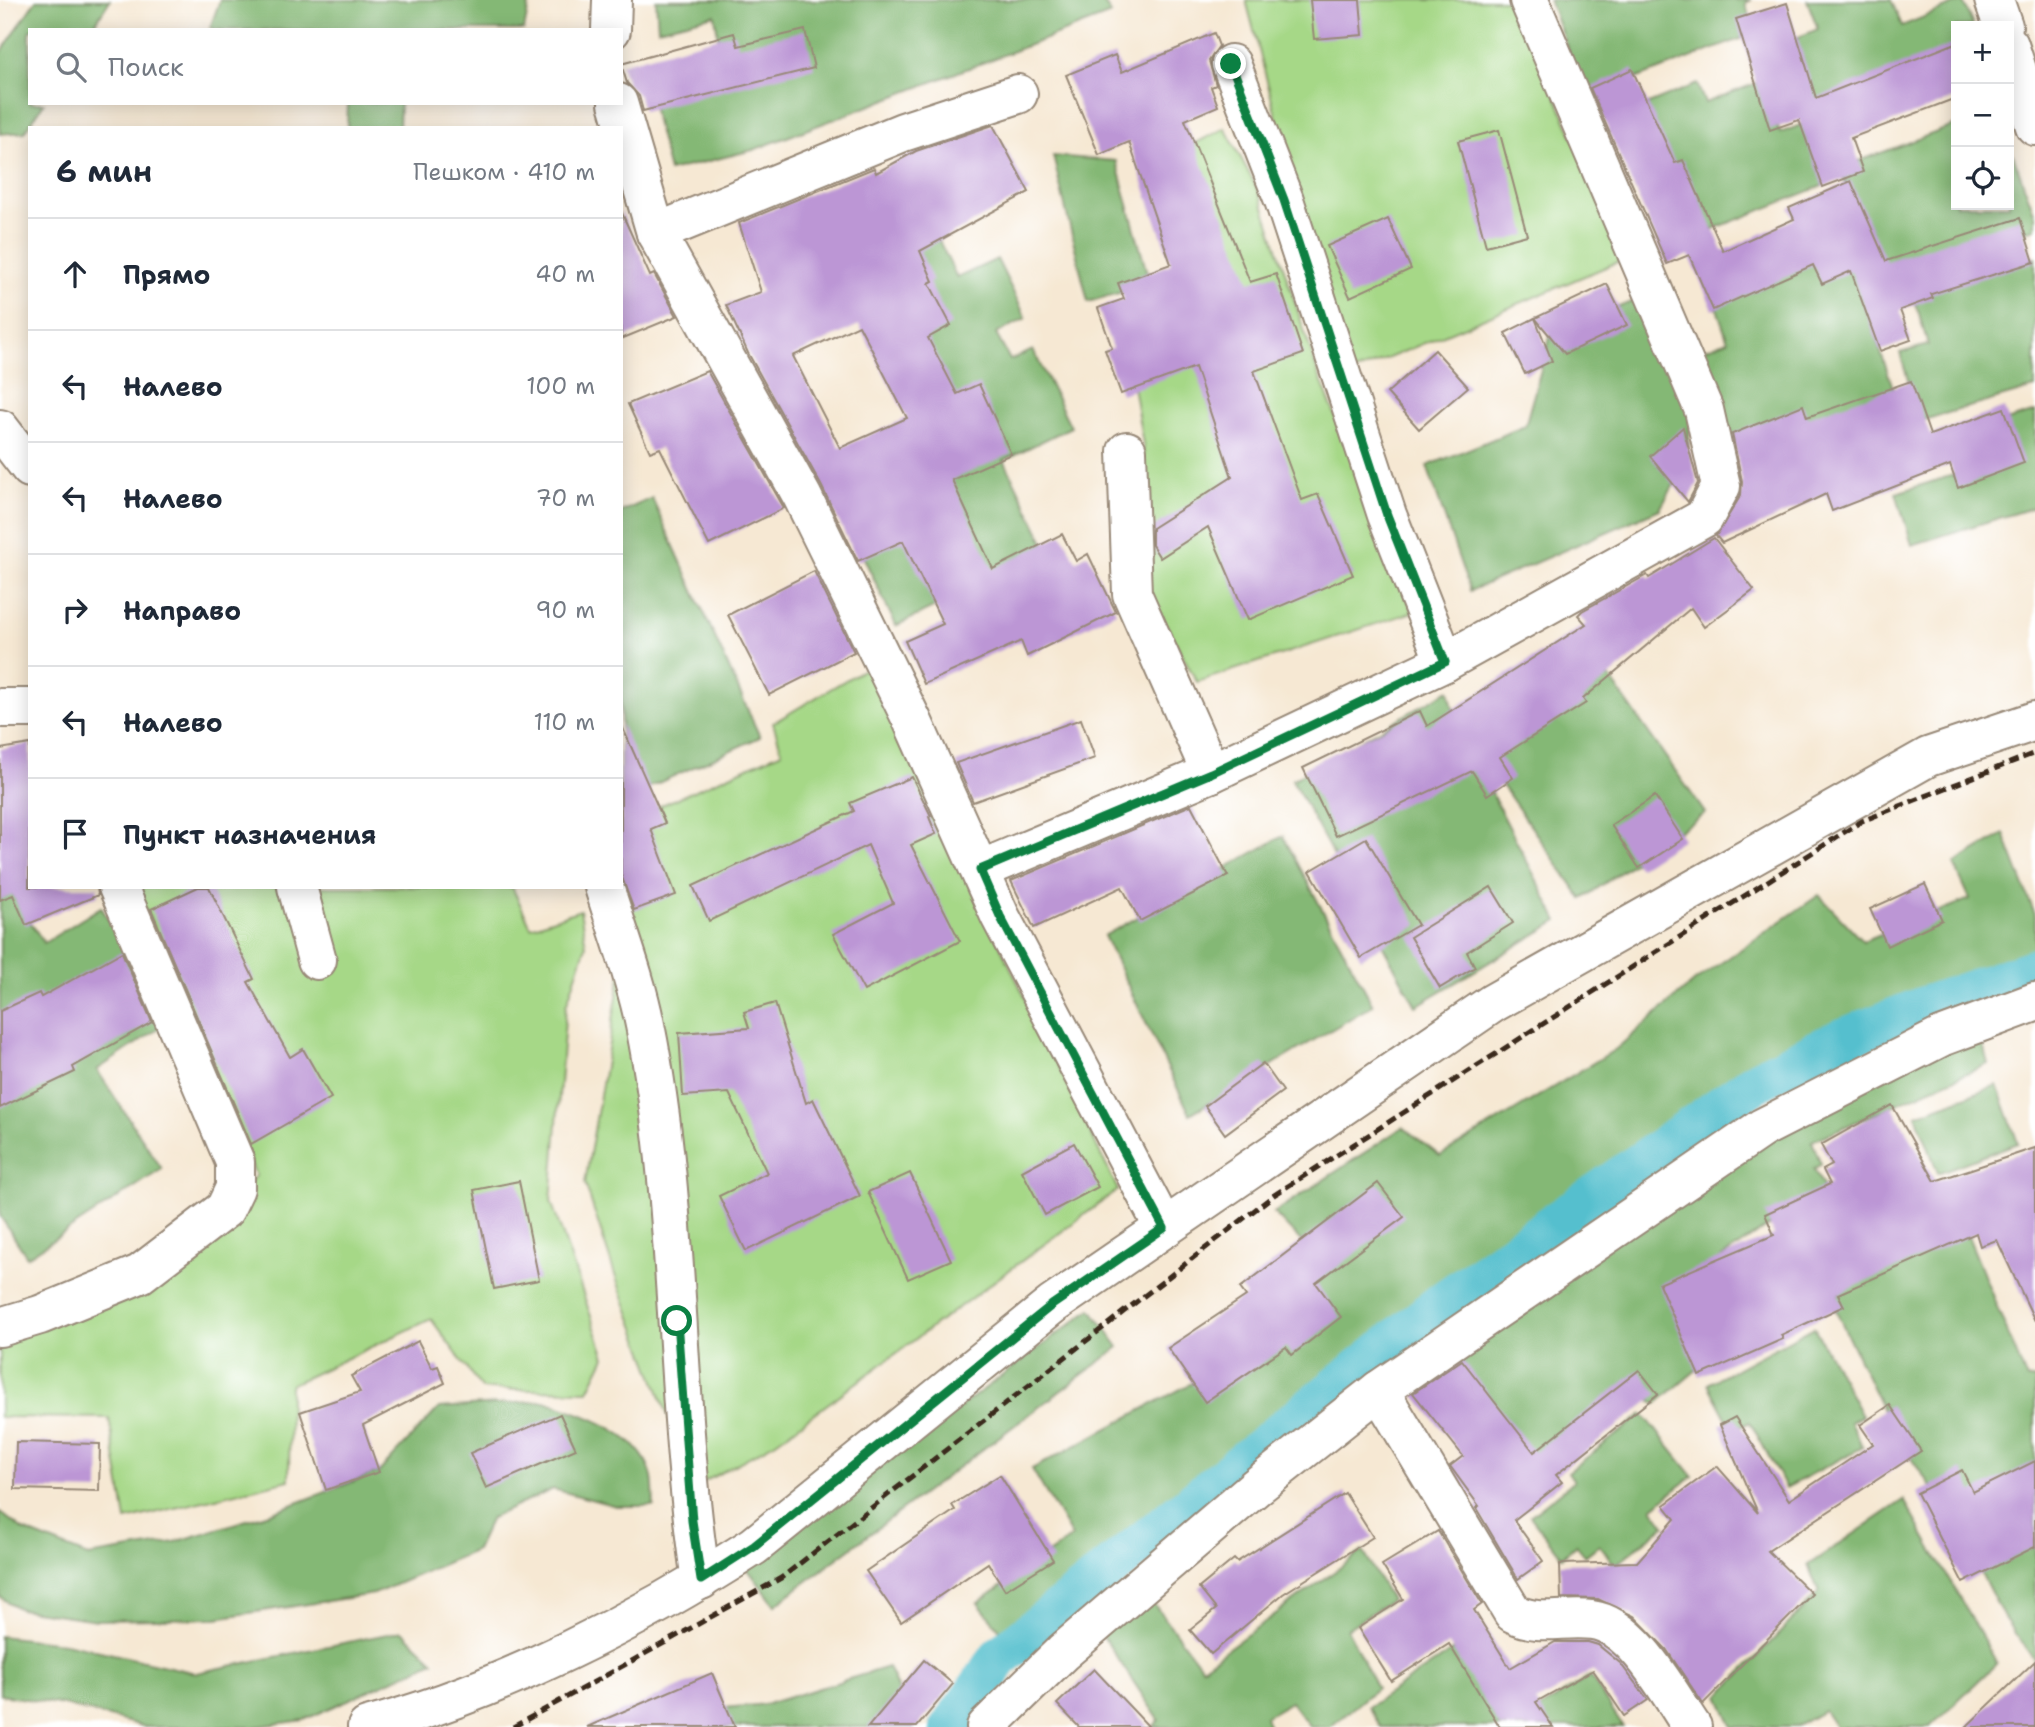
<!DOCTYPE html>
<html lang="ru">
<head>
<meta charset="utf-8">
<style>
  :root { --surface:#fff; --page:#f2f2f3; --text:#1f2937; --muted:#747a83; --line:#e0e1e3 }
  body { margin:0; font-family:"Shantell Sans",sans-serif; background:var(--page); color:var(--text) }
  .controls { position:absolute; right:21px; top:21px; display:grid; overflow:hidden; border-radius:0px; box-shadow:0 4px 18px #0003 }
  .controls button { width:63px; height:63px; display:grid; place-items:center; padding:0; border:0; border-bottom:2px solid var(--line); background:var(--surface); color:var(--text); font:35px sans-serif }
  .stop { position:absolute; width:21px; height:21px; margin:-16px; border:5px solid #0b8043; border-radius:50%; background:#fff }
  .stop.end { background:#0b8043; border-color:#fff; box-shadow:0 2px 7px #0008 }
  .list { margin:0; padding:0; list-style:none }
  h2 { display:flex; justify-content:space-between; align-items:center; height:91px; margin:0; padding:0 28px; font-size:30px }
  h2 small { font-size:23px; font-weight:400; color:var(--muted) }
  .list li { display:grid; grid-template-columns:46px 1fr auto; gap:21px; align-items:center; box-sizing:border-box; height:112px; padding:0 28px; border-top:2px solid var(--line) }
  .list b { display:block; font-size:26px; white-space:nowrap }
  .list em { font-size:23px; font-style:normal; color:var(--muted) }
  .icon { flex:none; width:38px; height:38px; fill:none; stroke:currentColor; stroke-width:2; stroke-linecap:round; stroke-linejoin:round }
  .map { position:relative; flex:none; width:2035px; height:1727px; overflow:hidden }
  .search { position:absolute; background:var(--surface); box-shadow:0 4px 18px #0003; left:28px; top:28px; width:595px; height:77px; display:flex; align-items:center; gap:18px; box-sizing:border-box; padding:0 24px; border-radius:0px; color:var(--muted); font-size:26px }
  .panel { position:absolute; background:var(--surface); box-shadow:0 4px 18px #0003; left:28px; top:126px; width:595px; height:763px; border-radius:0px }
  .map>svg:first-child { display:block }
</style>
</head>
<body>
<div class="map">
<svg width="2035" height="1727" viewBox="0 0 2035 1727">
  <rect width="100%" height="100%" fill="#fff"/>
  <filter id="ink" filterUnits="userSpaceOnUse"><feTurbulence type="fractalNoise" baseFrequency=".0143" numOctaves="2"/><feDisplacementMap in="SourceGraphic" scale="14" xChannelSelector="R" yChannelSelector="G"/><feConvolveMatrix kernelMatrix="1 2 1 2 8 2 1 2 1" color-interpolation-filters="sRGB"/></filter>
  <filter id="wash" filterUnits="userSpaceOnUse"><feTurbulence type="fractalNoise" baseFrequency=".00686" numOctaves="4" result="noise"/><feDisplacementMap in="SourceGraphic" scale="28" xChannelSelector="R" yChannelSelector="G"/><feGaussianBlur stdDeviation="1.57" result="paint"/><feColorMatrix in="noise" values="0 0 0 0 0 0 0 0 0 0 0 0 0 0 0 0 0 1.4 0 .05"/><feComposite in="paint" operator="in"/></filter>
  <g filter="url(#wash)">
    <rect width="100%" height="100%" fill="#f6e8d3"/>
    <!-- green -->
    <g fill="#a6d887" stroke="#708152" stroke-width="2">
      <path d="M1246,0H1515L1625,259L1346,376L1321,289Z"/>
      <path d="M1225,128L1259,192L1317,370L1413,612L1197,682L1145,586L1143,444L1130,369L1192,287L1147,168Z"/>
      <path d="M866,668L1118,1190L776,1442L695,1487L616,1278L585,1183L624,956L621,823L782,752L773,723Z"/>
      <path d="M136,887H512L531,927L580,910L586,946L566,1006L551,1201L605,1357L588,1391L482,1389L431,1319L290,1385L289,1480L126,1520L109,1418L0,1417V1343L159,1255L256,1176Z"/>
    </g>
    <!-- forest -->
    <g fill="#84b874" stroke="#607149" stroke-width="2">
      <path d="M36,0H110L91,30H30V103H44L25,132L0,134V54Z"/>
      <path d="M220,0H530L524,30H221L210,28Z"/>
      <path d="M656,0H1102L1111,14L753,150L669,171L648,91L723,76L715,15L658,29Z"/>
      <path d="M1549,0H1751L1745,3L1756,33L1586,98Z"/>
      <path d="M1807,0H1891L1902,26L1963,1L1973,26H1956V45L1806,106L1781,44L1818,29Z"/>
      <path d="M1759,82L1780,133L1811,121L1835,181L1683,241L1631,111L1697,84L1705,103Z"/>
      <path d="M348,103H400L399,128H347Z"/>
      <path d="M1956,125V205H2009V144L2035,215V228L1883,284L1840,168Z"/>
      <path d="M1053,156L1116,161L1150,284L1088,302Z"/>
      <path d="M904,168L957,278L997,259L1026,318L996,334L1010,360L1033,350L1071,427L1004,460L1049,552L896,626L861,552L909,484L970,454L845,196Z"/>
      <path d="M1841,237L1898,402L1733,444L1701,350L1728,341L1708,282Z"/>
      <path d="M2035,258V388L1920,421L1900,353L1928,345L1913,293Z"/>
      <path d="M1641,298L1691,413L1687,462L1660,509L1470,591L1427,466L1525,426L1551,334Z"/>
      <path d="M2035,412V507L1912,545L1896,493L2008,458L1997,424Z"/>
      <path d="M652,498L760,737L621,800V512Z"/>
      <path d="M1608,675L1705,813L1582,899L1485,761Z"/>
      <path d="M1449,690L1457,727L1558,921L1416,1006L1292,780Z"/>
      <path d="M2004,834L2035,915V957L1832,1029L1755,1072L1435,1292L1245,1441L1007,1639L978,1603L1072,1537L1032,1469L1294,1328L1318,1259L1274,1213L1403,1127L1440,1156L1616,1049L1695,981L1819,895L1863,941L1970,899L1954,864Z"/>
      <path d="M1283,836L1373,1005L1190,1114L1104,936Z"/>
      <path d="M0,875L44,943L101,907L170,1021L97,1070L162,1169L27,1257L0,1216Z"/>
      <path d="M1979,1029L1988,1064L1812,1141L1821,1164L1814,1169L1827,1194L1764,1229L1672,1291L1706,1362L1656,1404L1632,1388L1511,1484L1446,1366L1471,1351L1466,1339L1788,1119Z"/>
      <path d="M1997,1085L2018,1143L1938,1173L1916,1115Z"/>
      <path d="M1968,1236L2027,1380L2035,1379V1661L2004,1618L1950,1512L1896,1438L1832,1302L1873,1251Z"/>
      <path d="M1091,1309L1119,1347L775,1605L746,1567Z"/>
      <path d="M1814,1327L1862,1416L1850,1422L1863,1447L1786,1488L1750,1422L1733,1431L1708,1384Z"/>
      <path d="M545,1401C582,1414 638,1431 651,1473C654,1482 653,1496 654,1506H616L553,1489L491,1518L476,1550L374,1594L216,1618L97,1620L20,1609L0,1597V1512L23,1530L88,1556L175,1542L273,1512L379,1472L439,1408Z"/>
      <path d="M1643,1414L1693,1476L1652,1508L1665,1525L1615,1565L1599,1545L1585,1556L1576,1545L1562,1557L1530,1516L1574,1481L1568,1472Z"/>
      <path d="M1904,1500L1997,1663L1930,1727H1835L1824,1711L1796,1727H1733L1719,1696L1819,1592L1808,1565Z"/>
      <path d="M1363,1551L1391,1600L1347,1629L1377,1688L1330,1727H1310L1291,1702L1265,1717L1269,1727H1153L1159,1720L1100,1632L1146,1594L1202,1667Z"/>
      <path d="M402,1631L434,1661L304,1720L253,1727H146L64,1705L0,1695V1636L65,1643L196,1673Z"/>
      <path d="M1473,1637L1530,1727H1381L1368,1707Z"/>
      <path d="M888,1667L914,1727H666L691,1711L767,1704Z"/>
      <path d="M1590,1676L1623,1727H1539L1531,1715Z"/>
    </g>
    <g fill="none" stroke-linecap="round" stroke-linejoin="round">
      <!-- canal -->
      <path stroke="#54bfce" stroke-width="42" d="M951,1727L1001,1656L1446,1300L1759,1080L1835,1042L1924,1007L2035,969"/>
    </g>
    <g id="blocks">
      <!-- building -->
      <g fill="#bc96d5" fill-rule="evenodd">
        <path d="M1310,0H1360L1363,35L1314,39Z"/>
        <path d="M1787,3L1816,98L1956,43V98L1851,138L1863,172L1823,187L1799,120L1770,130L1736,19Z"/>
        <path d="M805,30L814,68L643,111L639,96L627,83L621,64L734,33L738,46Z"/>
        <path d="M1214,33L1219,46L1209,61L1216,85L1211,87L1218,106L1185,120L1250,282L1276,274L1303,354L1254,371L1302,500L1318,494L1353,575L1248,620L1208,527L1160,558L1152,545V528L1232,477L1195,367L1121,394L1105,350L1112,348L1098,308L1124,299L1118,283L1171,264L1129,142L1099,155L1066,75L1115,55L1122,72Z"/>
        <path d="M1632,69L1675,163L1683,160L1723,251L1794,219L1789,208L1851,181L1886,261L2020,218L2034,262L1931,294L1933,298L1900,310L1911,340L1880,351L1851,271L1822,284L1813,265L1713,310L1689,255L1667,264L1590,88Z"/>
        <path d="M993,125L1029,192L920,251L933,281L929,283L951,325L928,338L957,394L979,384L1011,454L952,480L993,569L1062,534L1076,561L1088,554L1116,612L1027,656L1021,641L924,684L905,641L943,624L903,541L858,561L821,485L748,353L726,305L761,292L739,223L874,168L876,173L916,151ZM859,325L907,418L840,448L793,356Z"/>
        <path d="M1499,130L1527,235L1486,246L1458,141Z"/>
        <path d="M621,211L650,276L654,274L677,316L621,339Z"/>
        <path d="M1388,219L1411,269L1350,297L1327,246Z"/>
        <path d="M1607,284L1627,325L1565,354L1535,318Z"/>
        <path d="M1535,318L1552,361L1525,374L1505,333Z"/>
        <path d="M1435,350L1468,387L1419,429L1387,393Z"/>
        <path d="M707,371L784,508L709,545L660,448L650,452L628,404Z"/>
        <path d="M1911,381L1930,435L2004,408L2024,463L1958,488L1950,465L1832,511L1826,494L1722,543L1716,536L1741,495L1742,481L1732,434L1803,405L1807,417Z"/>
        <path d="M1683,427L1698,483L1688,502L1650,456Z"/>
        <path d="M1714,538L1754,590L1704,627L1691,608L1583,699L1586,703L1500,757L1513,778L1487,795L1472,771L1336,836L1303,768L1420,711L1427,726L1586,624L1578,615L1582,611L1647,575L1649,578Z"/>
        <path d="M814,571L854,652L769,695L728,615Z"/>
        <path d="M1081,719L1095,758L973,802L956,763Z"/>
        <path d="M621,724L665,823L651,829L676,895L634,910L621,875Z"/>
        <path d="M30,744L29,887H97L98,895L26,925L13,895L0,900V749Z"/>
        <path d="M912,777L931,816L929,817L936,834L911,845L960,941L864,991L833,934L893,903L868,845L709,921L693,886L854,811L850,803Z"/>
        <path d="M1655,796L1683,839L1639,868L1611,825Z"/>
        <path d="M1191,805L1228,876L1140,921L1122,887L1034,928L1011,881Z"/>
        <path d="M1366,838L1418,925L1361,958L1310,871Z"/>
        <path d="M1925,884L1942,920L1887,946L1870,909Z"/>
        <path d="M198,887H209L254,979L248,982L290,1057L303,1049L331,1098L251,1144L151,909Z"/>
        <path d="M1491,887L1513,923L1467,952L1475,967L1440,988L1410,937Z"/>
        <path d="M122,952L152,1022L73,1067L75,1072L0,1108V1011L39,993L41,997Z"/>
        <path d="M775,1003L806,1103L813,1099L860,1196L746,1251L719,1196L767,1173L729,1093L683,1096L679,1033L749,1028L744,1012Z"/>
        <path d="M1263,1063L1283,1091L1225,1134L1205,1106Z"/>
        <path d="M1892,1105L1935,1181L2035,1148V1321L1997,1240L1980,1246L1976,1233L1838,1294L1844,1306L1781,1335L1783,1339L1699,1376L1659,1284L1774,1235L1765,1214L1830,1184L1823,1170L1832,1165L1821,1145Z"/>
        <path d="M1074,1143L1098,1187L1045,1215L1022,1171Z"/>
        <path d="M910,1173L951,1260L908,1279L868,1192Z"/>
        <path d="M519,1181L539,1280L494,1289L474,1190Z"/>
        <path d="M1378,1183L1404,1217L1316,1283L1341,1317L1292,1355L1286,1347L1205,1402L1168,1348L1246,1296L1240,1288Z"/>
        <path d="M418,1341L432,1368L438,1366L445,1383L363,1425L379,1472L326,1490L300,1412L360,1392L351,1376Z"/>
        <path d="M1462,1360L1534,1452L1639,1370L1658,1394L1556,1475L1562,1482L1514,1520L1543,1561L1518,1579L1476,1508L1479,1506L1450,1466L1463,1456L1413,1393Z"/>
        <path d="M1890,1405L1921,1451L1768,1551L1812,1594L1703,1704L1666,1649L1634,1616L1598,1599L1561,1598L1560,1564L1637,1562L1675,1519L1664,1505L1717,1466L1758,1513L1720,1425L1735,1417L1789,1500L1873,1444L1860,1425Z"/>
        <path d="M560,1414L576,1449L486,1488L470,1453Z"/>
        <path d="M16,1442L100,1444L99,1491L15,1489Z"/>
        <path d="M2035,1461V1547L1963,1583L1917,1493L1962,1470L1973,1492Z"/>
        <path d="M1000,1475L1053,1560L1005,1590L988,1563L901,1622L866,1571L955,1510L952,1505Z"/>
        <path d="M1345,1493L1373,1537L1283,1594L1211,1654L1190,1630L1216,1609L1199,1588L1234,1559L1237,1562Z"/>
        <path d="M1438,1531L1482,1604L1474,1610L1510,1668L1555,1642H1588L1598,1645L1620,1663L1648,1700L1624,1716L1593,1670L1536,1702L1553,1727H1500L1449,1644L1391,1681L1358,1628L1403,1599L1382,1565Z"/>
        <path d="M924,1660L953,1684L917,1727H868Z"/>
        <path d="M2035,1661V1727H1966Z"/>
        <path d="M1094,1669L1149,1727H1079L1057,1704Z"/>
        <path d="M712,1673L735,1727H587Z"/>
      </g>
    </g>
  </g>
  <g filter="url(#ink)">
    <use href="#blocks" fill-opacity="0" stroke="#988978" stroke-width="2"/>
    <g fill="none" stroke-linecap="round" stroke-linejoin="round">
      <!-- minor casing -->
      <g stroke="#988978" stroke-width="42">
        <g id="minor">
          <path d="M1994,0L2003,26"/>
          <path d="M611,30L612,0"/>
          <path d="M2009,45L2035,126"/>
          <path d="M1231,64L1284,200L1387,515L1445,662"/>
          <path d="M618,103L656,233L802,496L912,720L1000,916L1164,1228"/>
          <path d="M656,233L903,132L1018,94"/>
          <path d="M0,429L30,468"/>
          <path d="M1127,451L1132,594L1211,773"/>
          <path d="M0,708H30"/>
          <path d="M980,870L1211,773L1445,662L1704,518L1721,486L1704,410L1529,0"/>
          <path d="M297,887L317,960"/>
          <path d="M604,887C618,932 636,979 645,1025C682,1208 673,1397 701,1580"/>
          <path d="M0,1327L40,1315L140,1274L225,1209L235,1188V1162L118,887"/>
          <path d="M1379,1390L1513,1613C1539,1627 1565,1616 1592,1620C1634,1625 1670,1695 1692,1727"/>
          <path d="M367,1727C498,1692 640,1620 754,1546L1052,1305L1493,1003L1928,757L2035,721"/>
          <path d="M986,1727L1063,1652L1256,1487L1379,1390L1762,1128L1941,1037L2035,1002"/>
        </g>
      </g>
      <!-- minor -->
      <use href="#minor" stroke="#fff" stroke-width="38"/>
      <!-- rail -->
      <path stroke="#3b2a1e" stroke-width="5" stroke-dasharray="10 5" stroke-linecap="butt" d="M513,1727L781,1578L1274,1195L1862,821L2035,753"/>
    </g>
  </g>
  <g fill="none" stroke-linecap="round" stroke-linejoin="round" filter="url(#ink)">
    <!-- route -->
    <path stroke="#0b8043" stroke-width="9" d="M677,1321L692,1521L701,1580L754,1546L1052,1305L1164,1228L1000,916L980,870L1211,773L1445,662L1387,515L1284,200L1231,64"/>
  </g>
</svg>
<div class="controls">
<button>+</button>
<button>−</button>
<button><svg class="icon" aria-label="locate" viewBox="0 0 24 24"><circle cx="12" cy="12" r="6"/><path d="M12 2v4M12 18v4M2 12h4M18 12h4"/></svg></button>
</div>
<div class="stop" style="left:677px;top:1321px"></div>
<div class="stop end" style="left:1231px;top:64px"></div>
<div class="search"><svg class="icon" aria-label="search" viewBox="0 0 24 24"><circle cx="10" cy="10" r="6"/><path d="M15 15l6 6"/></svg>Поиск</div>
<section class="panel">
<h2>6 мин<small>Пешком · 410 m</small></h2>
<ul class="list">
<li><svg class="icon" aria-label="ahead" viewBox="0 0 24 24"><path d="M12 20V5M6 11l6-6 6 6"/></svg><div><b>Прямо</b></div><em>40 m</em></li>
<li><svg class="icon" aria-label="left" viewBox="0 0 24 24"><path d="M17 20v-9H6M10 6l-5 5 5 5"/></svg><div><b>Налево</b></div><em>100 m</em></li>
<li><svg class="icon" aria-label="left" viewBox="0 0 24 24"><path d="M17 20v-9H6M10 6l-5 5 5 5"/></svg><div><b>Налево</b></div><em>70 m</em></li>
<li><svg class="icon" aria-label="right" viewBox="0 0 24 24"><path d="M7 20v-9h11M14 6l5 5-5 5"/></svg><div><b>Направо</b></div><em>90 m</em></li>
<li><svg class="icon" aria-label="left" viewBox="0 0 24 24"><path d="M17 20v-9H6M10 6l-5 5 5 5"/></svg><div><b>Налево</b></div><em>110 m</em></li>
<li><svg class="icon" aria-label="arrive" viewBox="0 0 24 24"><path d="M6 21V4h12l-3 4 3 4H6"/></svg><div><b>Пункт назначения</b></div></li>
</ul>
</section>
</div>
</body>
</html>
